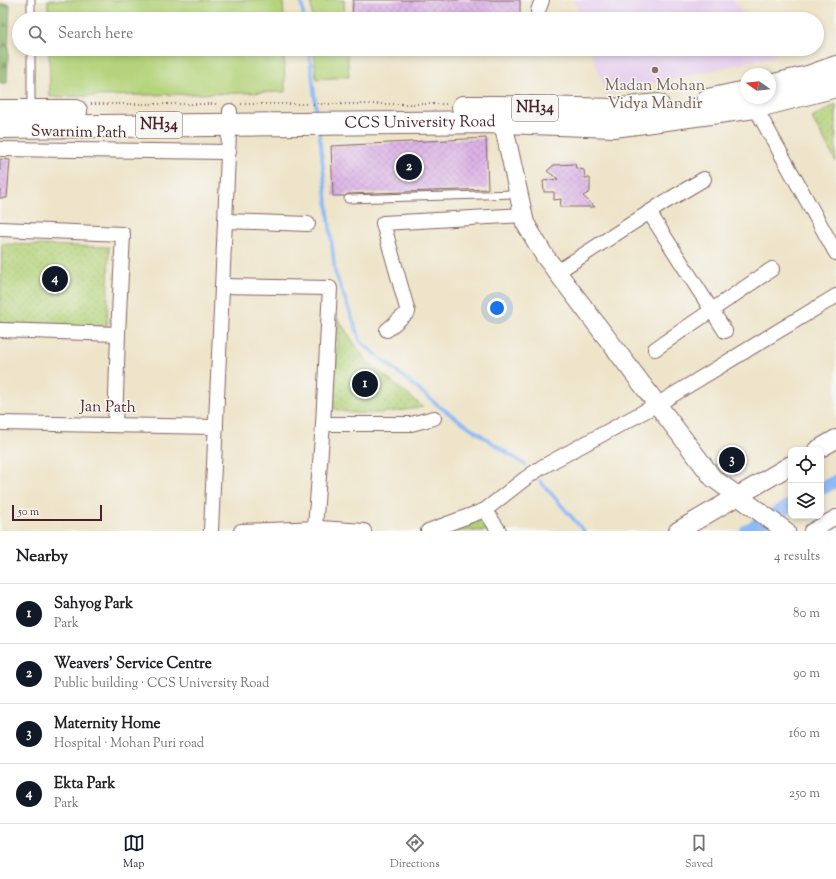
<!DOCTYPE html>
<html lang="en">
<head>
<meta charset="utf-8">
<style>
  :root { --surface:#fff; --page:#f6f6f6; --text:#202124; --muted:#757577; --line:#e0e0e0; --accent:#111827 }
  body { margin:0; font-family:"Sorts Mill Goudy",serif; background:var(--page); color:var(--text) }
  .controls { position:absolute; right:12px; bottom:12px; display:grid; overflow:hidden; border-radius:8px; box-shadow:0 2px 6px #0003 }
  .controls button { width:36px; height:36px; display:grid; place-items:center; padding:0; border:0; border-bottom:1px solid var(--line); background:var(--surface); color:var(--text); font:20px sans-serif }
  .compass { position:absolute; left:740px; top:68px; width:36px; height:36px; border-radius:50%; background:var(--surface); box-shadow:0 2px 6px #0003; rotate:284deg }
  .scale { position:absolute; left:12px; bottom:10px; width:90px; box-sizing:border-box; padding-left:4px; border:2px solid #4a1f2b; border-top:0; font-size:11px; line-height:14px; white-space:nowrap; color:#4a1f2b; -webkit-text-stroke:3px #f6f6f2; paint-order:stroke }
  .you { position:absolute; left:497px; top:308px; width:14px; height:14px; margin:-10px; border:3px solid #fff; border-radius:50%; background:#1a73e8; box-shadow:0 0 0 6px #1a73e833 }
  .badge { display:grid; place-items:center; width:26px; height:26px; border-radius:50%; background:var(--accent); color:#fff; font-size:13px; font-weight:700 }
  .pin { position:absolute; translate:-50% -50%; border:2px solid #fff; box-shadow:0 1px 4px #0006 }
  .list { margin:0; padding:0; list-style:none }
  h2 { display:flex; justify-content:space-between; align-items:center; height:52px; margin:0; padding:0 16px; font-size:17px }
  h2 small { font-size:13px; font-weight:400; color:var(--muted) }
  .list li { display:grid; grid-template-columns:26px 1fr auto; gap:12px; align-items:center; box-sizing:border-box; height:60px; padding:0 16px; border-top:1px solid var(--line) }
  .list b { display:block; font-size:15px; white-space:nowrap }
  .list p { margin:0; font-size:13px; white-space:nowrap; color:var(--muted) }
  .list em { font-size:13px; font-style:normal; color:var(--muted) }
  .icon { flex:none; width:22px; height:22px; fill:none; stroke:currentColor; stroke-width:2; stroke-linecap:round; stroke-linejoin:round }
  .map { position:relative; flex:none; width:836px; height:531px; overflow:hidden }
  .search { position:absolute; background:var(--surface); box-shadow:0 2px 6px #0003; left:12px; right:12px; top:12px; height:44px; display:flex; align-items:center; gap:10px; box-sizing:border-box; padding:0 14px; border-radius:22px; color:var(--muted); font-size:15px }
  .sheet { height:292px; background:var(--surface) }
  nav { display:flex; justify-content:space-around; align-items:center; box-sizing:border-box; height:56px; border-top:1px solid var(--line); background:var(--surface); font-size:11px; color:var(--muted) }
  nav a { display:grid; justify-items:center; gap:2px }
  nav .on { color:var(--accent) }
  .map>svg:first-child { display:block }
</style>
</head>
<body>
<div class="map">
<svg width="836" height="531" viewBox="0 0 836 531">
  <defs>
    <pattern id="forest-firs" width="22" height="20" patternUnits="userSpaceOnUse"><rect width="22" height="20" fill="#8fb56a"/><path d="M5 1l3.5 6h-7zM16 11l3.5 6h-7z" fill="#779357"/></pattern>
    <pattern id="park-dots" width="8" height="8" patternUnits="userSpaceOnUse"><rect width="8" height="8" fill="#b4d37a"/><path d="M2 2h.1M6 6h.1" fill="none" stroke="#9cb56a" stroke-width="1.8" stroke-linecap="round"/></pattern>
    <pattern id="building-cross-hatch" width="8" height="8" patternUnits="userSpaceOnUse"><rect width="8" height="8" fill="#dcb2e6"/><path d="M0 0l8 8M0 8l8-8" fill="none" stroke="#be99c5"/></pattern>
  </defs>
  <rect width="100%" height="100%" fill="#f6f6f2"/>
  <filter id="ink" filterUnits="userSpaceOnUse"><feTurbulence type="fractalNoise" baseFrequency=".025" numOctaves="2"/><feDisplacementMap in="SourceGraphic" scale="8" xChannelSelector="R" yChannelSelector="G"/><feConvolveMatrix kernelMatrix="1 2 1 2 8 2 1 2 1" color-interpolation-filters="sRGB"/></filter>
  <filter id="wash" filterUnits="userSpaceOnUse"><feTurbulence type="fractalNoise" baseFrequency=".012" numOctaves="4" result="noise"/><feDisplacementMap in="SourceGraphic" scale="16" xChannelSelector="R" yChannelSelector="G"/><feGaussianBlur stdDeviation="0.9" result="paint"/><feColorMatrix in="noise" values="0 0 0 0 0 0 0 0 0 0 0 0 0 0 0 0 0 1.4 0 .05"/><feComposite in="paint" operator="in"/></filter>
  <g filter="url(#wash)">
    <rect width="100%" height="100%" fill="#eee4c9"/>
    <!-- built -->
    <g fill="#e7d2ef">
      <path d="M574,0H733L748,19H581Z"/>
      <path d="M591,49H771L776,56L606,94Z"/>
    </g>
    <!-- green -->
    <g fill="#b4d37a" stroke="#7f7952">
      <path d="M48,0H283L284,19H48Z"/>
      <path d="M311,0H344L345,19H312Z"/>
      <path d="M49,49H284L285,92L50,97Z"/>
      <path d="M314,49H347L349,77L316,79Z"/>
    </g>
    <!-- forest -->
    <path fill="url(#forest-firs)" stroke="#6c6a4a" d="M0,4H10L7,83H0Z"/>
    <!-- park -->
    <g fill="url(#park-dots)" stroke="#7f7952">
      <path d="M836,104V162L812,118Z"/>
      <path d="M2,244L109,247L107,327L0,324Z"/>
      <path d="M338,319L366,361L423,407C400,411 355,419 334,408Z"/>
      <path d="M483,519L491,531H446L451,530Z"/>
    </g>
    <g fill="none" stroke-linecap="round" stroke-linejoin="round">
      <!-- stream -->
      <g stroke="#8bbaf6" stroke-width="3.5">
        <path d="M301,0L304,19"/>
        <path d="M309,49L317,117"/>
        <path d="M319,131L335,272L361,342L440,407L525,465"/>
        <path d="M540,481L584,531"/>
      </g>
      <!-- canal -->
      <g stroke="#8bbaf6" stroke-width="13">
        <path d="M821,489L836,481"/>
        <path d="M746,531L791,505"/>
      </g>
    </g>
    <g id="blocks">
      <!-- building -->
      <g fill="url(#building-cross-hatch)">
        <path d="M353,0H520V19H352Z"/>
        <path d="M486,138L488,189L348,194L345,196H333L331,146Z"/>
        <path d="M0,159L10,160L7,198H0Z"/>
        <path d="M575,164L576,168L584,170L585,178H590V192L583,196L595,207H560L561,199L554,200V192H544L543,181L558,179L547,171L554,165Z"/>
      </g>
    </g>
  </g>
  <g filter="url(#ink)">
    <use href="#blocks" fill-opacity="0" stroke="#836462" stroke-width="1"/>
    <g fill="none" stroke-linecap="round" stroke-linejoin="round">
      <!-- service casing -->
      <g stroke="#836462" stroke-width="9">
        <g id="service">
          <path d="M31,0V19"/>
          <path d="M31,49V109"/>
          <path d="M348,199L518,194"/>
        </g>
      </g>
      <!-- minor casing -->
      <g stroke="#836462" stroke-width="16">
        <g id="minor">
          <path d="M538,11L542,0"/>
          <path d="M755,107L836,253"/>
          <path d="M0,149L229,152"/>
          <path d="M649,212L725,331"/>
          <path d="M225,221L308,224"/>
          <path d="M0,229L123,234L118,334L115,425"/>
          <path d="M557,272L665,202L704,179"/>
          <path d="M222,286L330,288L323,424H411L434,418"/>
          <path d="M0,330L118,334"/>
          <path d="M387,330L408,312L383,223L523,215"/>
          <path d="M655,349L772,269"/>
          <path d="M0,423L216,427"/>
          <path d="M485,510L499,531"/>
          <path d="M315,528L323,424"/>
          <path d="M211,531L230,111"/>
          <path d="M241,531L320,528L364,531"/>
          <path d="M428,531L485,510L526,478L542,467L658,404L836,296"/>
          <path d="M811,531L836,517"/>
        </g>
      </g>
      <!-- tertiary casing -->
      <g stroke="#836462" stroke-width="20">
        <g id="tertiary">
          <path d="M500,109L525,223L544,255L713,478L786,531"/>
          <path d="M817,450L836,439"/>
          <path d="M678,531L791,465"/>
        </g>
      </g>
      <!-- trunk casing -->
      <g stroke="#836462" stroke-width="24">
        <g id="trunk">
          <path d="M770,86L808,77L836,67"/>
          <path d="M708,100L746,92"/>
          <path d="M463,107H500L613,110L658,105"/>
          <path d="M0,111H76"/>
          <path id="s1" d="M0,127L503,122L614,126L755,107L836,86"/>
        </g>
      </g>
      <!-- path -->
      <g stroke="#836462" stroke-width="2" stroke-dasharray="1 3" stroke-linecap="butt">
        <path d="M91,104H219"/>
        <path d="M241,104H447"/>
      </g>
      <!-- service -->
      <use href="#service" stroke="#fff" stroke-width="7"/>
      <!-- minor -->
      <use href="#minor" stroke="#fff" stroke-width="14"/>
      <!-- tertiary -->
      <use href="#tertiary" stroke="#fff" stroke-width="18"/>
      <!-- trunk -->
      <use href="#trunk" stroke="#fff" stroke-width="22"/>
    </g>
  </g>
  <!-- markers -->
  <circle fill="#8d6e63" stroke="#f6f6f2" stroke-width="1.5" cx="655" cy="70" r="4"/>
  <g text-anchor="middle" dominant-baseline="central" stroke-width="3" stroke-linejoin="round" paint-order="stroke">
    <!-- shield labels -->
    <g fill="#f6f6f2" stroke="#7e6067" stroke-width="1">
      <rect x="512" y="95" width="46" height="26" rx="3"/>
      <rect x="136" y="112" width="46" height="26" rx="3"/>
    </g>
    <g font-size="15" font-weight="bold" fill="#4a1f2b">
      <text x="535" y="108">NH34</text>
      <text x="159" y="125">NH34</text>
    </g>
    <!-- education labels -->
    <g font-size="16" fill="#785e54" stroke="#f6f6f2">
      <text x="655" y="86">Madan Mohan<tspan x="655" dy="18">Vidya Mandir</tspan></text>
    </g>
    <!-- street labels -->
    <g font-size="16" fill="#4a1f2b" stroke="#f6f6f2">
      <text stroke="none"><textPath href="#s1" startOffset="420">CCS University Road</textPath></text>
      <text transform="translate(79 133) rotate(1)">Swarnim Path</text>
      <text transform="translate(108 408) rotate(1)">Jan Path</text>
    </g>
  </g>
</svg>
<div class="controls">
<button><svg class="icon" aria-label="locate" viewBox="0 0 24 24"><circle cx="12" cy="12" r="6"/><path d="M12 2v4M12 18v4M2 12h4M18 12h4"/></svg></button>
<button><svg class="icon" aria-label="layers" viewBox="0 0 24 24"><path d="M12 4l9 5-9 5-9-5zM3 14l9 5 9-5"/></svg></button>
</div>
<svg class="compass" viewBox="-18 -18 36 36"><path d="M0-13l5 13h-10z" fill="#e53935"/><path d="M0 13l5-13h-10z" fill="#757577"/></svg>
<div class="scale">50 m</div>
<div class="you"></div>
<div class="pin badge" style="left:365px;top:384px">1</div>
<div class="pin badge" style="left:409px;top:167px">2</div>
<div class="pin badge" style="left:732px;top:460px">3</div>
<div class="pin badge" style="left:55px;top:279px">4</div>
<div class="search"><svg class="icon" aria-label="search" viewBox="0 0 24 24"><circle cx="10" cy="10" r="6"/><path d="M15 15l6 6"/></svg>Search here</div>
</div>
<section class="sheet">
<h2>Nearby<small>4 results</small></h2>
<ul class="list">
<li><span class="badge">1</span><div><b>Sahyog Park</b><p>Park</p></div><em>80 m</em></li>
<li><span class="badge">2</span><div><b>Weavers' Service Centre</b><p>Public building · CCS University Road</p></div><em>90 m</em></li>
<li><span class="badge">3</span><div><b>Maternity Home</b><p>Hospital · Mohan Puri road</p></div><em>160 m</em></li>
<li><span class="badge">4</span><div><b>Ekta Park</b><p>Park</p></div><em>250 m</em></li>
</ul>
</section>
<nav>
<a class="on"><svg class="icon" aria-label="map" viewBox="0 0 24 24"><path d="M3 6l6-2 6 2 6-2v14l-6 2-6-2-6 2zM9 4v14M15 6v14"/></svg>Map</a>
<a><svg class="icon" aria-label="directions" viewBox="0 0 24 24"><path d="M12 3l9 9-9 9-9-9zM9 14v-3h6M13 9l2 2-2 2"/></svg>Directions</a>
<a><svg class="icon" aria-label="saved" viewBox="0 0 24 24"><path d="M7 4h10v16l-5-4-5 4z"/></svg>Saved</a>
</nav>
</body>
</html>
